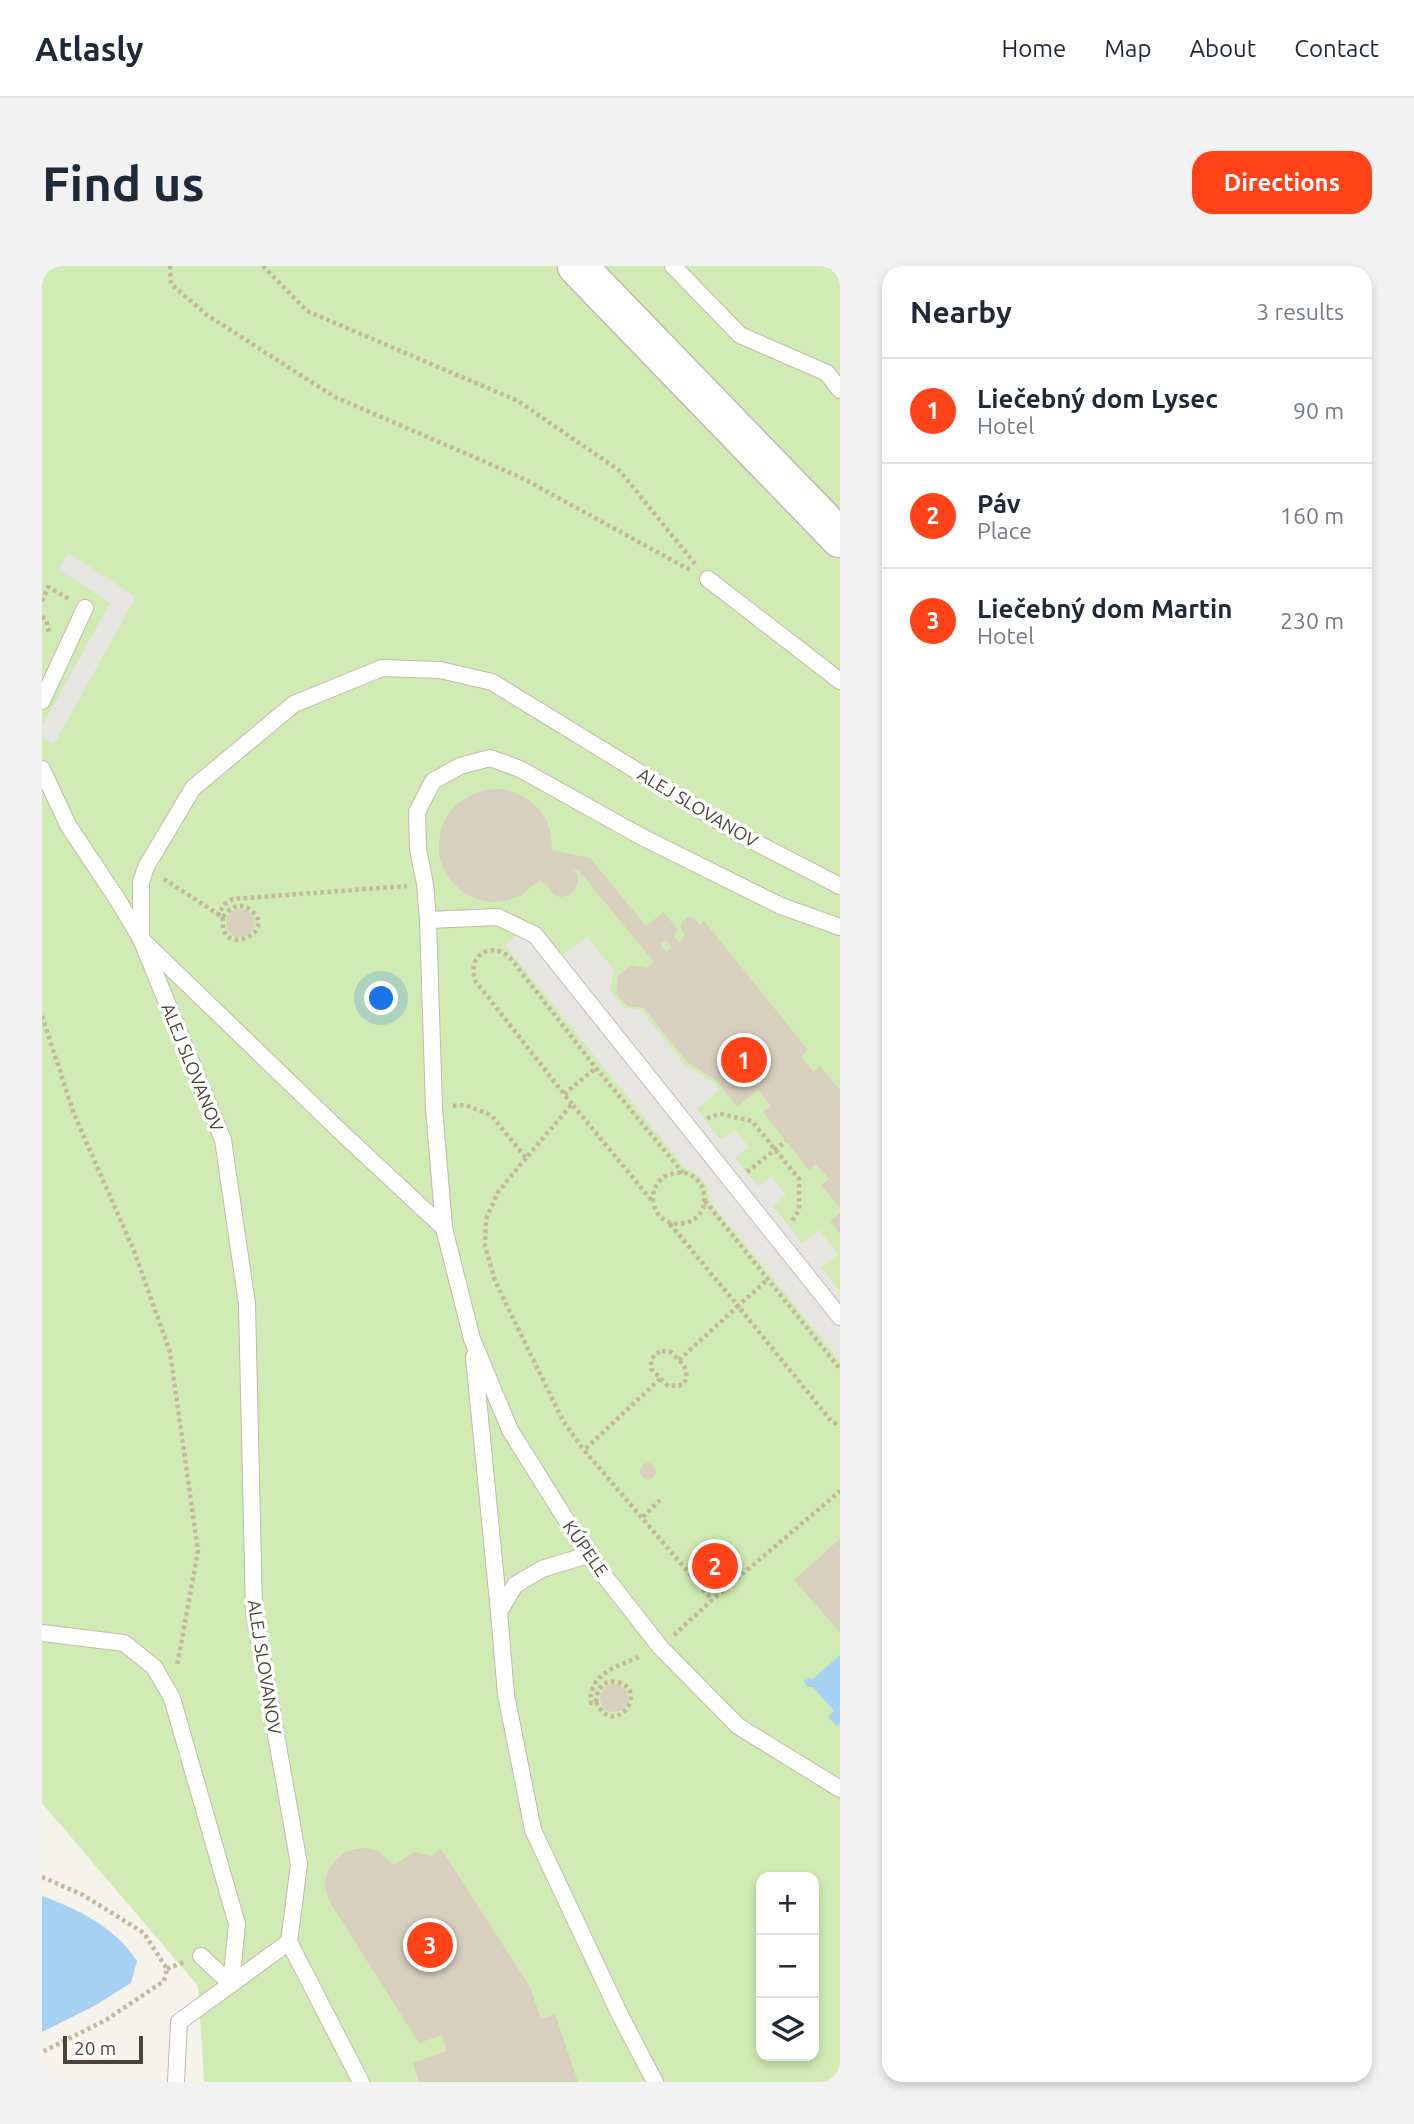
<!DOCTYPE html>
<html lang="en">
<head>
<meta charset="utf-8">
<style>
  :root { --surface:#fff; --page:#f2f2f3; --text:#1f2937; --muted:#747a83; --line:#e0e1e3; --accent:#ff4218 }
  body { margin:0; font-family:Ubuntu,sans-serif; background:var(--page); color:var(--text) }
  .controls { position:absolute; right:21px; bottom:21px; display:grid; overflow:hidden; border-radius:14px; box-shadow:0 4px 10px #0003 }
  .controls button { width:63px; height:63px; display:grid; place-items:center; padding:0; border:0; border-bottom:2px solid var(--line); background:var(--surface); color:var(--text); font:35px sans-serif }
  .scale { position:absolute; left:21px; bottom:18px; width:80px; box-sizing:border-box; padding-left:7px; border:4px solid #4a4438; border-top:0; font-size:19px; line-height:24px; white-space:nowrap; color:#4a4438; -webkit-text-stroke:5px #fff; paint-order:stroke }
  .you { position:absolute; left:340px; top:733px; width:24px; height:24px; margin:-18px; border:5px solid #fff; border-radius:50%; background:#1a73e8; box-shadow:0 0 0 10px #1a73e833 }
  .badge { display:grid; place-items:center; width:46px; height:46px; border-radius:50%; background:var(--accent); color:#fff; font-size:23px; font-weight:700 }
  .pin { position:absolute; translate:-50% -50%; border:4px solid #fff; box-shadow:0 2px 7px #0006 }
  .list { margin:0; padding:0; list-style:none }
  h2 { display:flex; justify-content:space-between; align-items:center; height:91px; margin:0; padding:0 28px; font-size:30px }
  h2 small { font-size:23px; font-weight:400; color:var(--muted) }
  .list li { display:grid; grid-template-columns:46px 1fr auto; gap:21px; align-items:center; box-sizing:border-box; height:105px; padding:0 28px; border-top:2px solid var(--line) }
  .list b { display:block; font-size:26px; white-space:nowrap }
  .list p { margin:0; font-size:23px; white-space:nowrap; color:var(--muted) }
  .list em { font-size:23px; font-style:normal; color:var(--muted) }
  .icon { flex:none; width:38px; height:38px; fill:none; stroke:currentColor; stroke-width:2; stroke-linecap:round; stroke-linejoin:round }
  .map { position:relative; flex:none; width:798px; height:1816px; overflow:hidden; border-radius:21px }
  header { display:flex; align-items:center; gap:42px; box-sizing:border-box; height:98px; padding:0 35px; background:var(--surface); border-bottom:2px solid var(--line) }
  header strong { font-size:33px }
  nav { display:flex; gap:38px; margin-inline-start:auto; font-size:24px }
  .intro { display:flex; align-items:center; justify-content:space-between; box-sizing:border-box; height:168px; padding:0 42px }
  h1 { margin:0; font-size:49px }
  .button { padding:18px 32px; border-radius:21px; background:var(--accent); color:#fff; font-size:24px; font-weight:700 }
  main { display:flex; gap:42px; padding:0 42px }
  aside { flex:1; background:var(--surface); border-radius:21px; box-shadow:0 4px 10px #0003 }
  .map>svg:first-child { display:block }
</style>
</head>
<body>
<header>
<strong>Atlasly</strong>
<nav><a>Home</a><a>Map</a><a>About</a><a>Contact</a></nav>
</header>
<div class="intro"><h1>Find us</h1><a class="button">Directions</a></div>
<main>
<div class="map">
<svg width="798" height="1816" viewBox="0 0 798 1816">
  <rect width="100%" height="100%" fill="#f6f3eb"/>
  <!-- green -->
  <path fill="#d0ebb3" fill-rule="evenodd" d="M0,0H798V1816H162L156,1720L0,1537ZM719,1611H772V1790H719Z"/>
  <!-- parking -->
  <g fill="#e7e5e2">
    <path d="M27,287L94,331L12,478L0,471V460L68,337L16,303Z"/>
    <path d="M490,658L517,692L545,670L571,703L569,726L582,742L599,744L643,799L672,817L678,824L655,843L679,874L693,864L707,881L693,892L716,920L729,910L744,929L731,940L760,977L777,964L796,988L779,1001L798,1025V1095L668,935L666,923L659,911L642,901L463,679Z"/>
  </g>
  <!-- water -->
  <g fill="#a6d1f3">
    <path d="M798,1389V1457L795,1460L786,1451L792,1445L771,1421H766L762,1415L767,1412L771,1413Z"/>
    <path d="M0,1630C36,1643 74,1662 95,1695L89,1717L54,1739L0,1766Z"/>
  </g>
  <!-- building -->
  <g fill="#d8cfbf" fill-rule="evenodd">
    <path d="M458,523L472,526L485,533L496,542L505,555L509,569L510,584L548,592L604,660L622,646L636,664L631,669L637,676L643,669L639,663L640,656L646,651L652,652L658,659L662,655L766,784L759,791L771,806L778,800L798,824V942L779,919L787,913L774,898L767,904L721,846L729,840L716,824L695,841L674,814L646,797L602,742L585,740L574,727L576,710L589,699L605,702L612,696L538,606L527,600L533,605L536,611L535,619L532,625L526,629L519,631L512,629L505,619L497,615L478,630L463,635L449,636L434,633L421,626L410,616L402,604L397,590V575L400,560L407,547L416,537L429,529L443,524ZM624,674L630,682L624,686L618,678Z"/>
    <circle cx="198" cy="657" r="14"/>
    <path d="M798,947V968L788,955Z"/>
    <circle cx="606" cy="1205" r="8"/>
    <path d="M798,1273V1366L752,1314Z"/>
    <circle cx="572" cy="1432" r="14"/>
    <path d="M324,1582L336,1585L352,1599L372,1586L389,1590L399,1583L488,1721L499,1753L513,1748L536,1816H377L371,1797L405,1785L400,1769L377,1777L289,1638L284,1627L283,1616L286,1604L293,1595L302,1587L313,1583Z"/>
  </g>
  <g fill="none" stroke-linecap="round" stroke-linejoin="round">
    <!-- service casing -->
    <g stroke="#c2bbac" stroke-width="18">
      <g id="service">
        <path d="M631,0L698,69L785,107L798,124"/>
        <path d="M666,313L798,415"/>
        <path d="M0,435L43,342"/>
        <path d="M0,503L26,559L77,636L99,673L300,867L402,962"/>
        <path d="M386,654L456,651L493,669L798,1051"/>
        <path d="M798,661L739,640L600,571L478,503L448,492L418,500L391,515L375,546L376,583L383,618L386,654L392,842L402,962L430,1073L468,1164L546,1289L619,1382L696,1460L798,1523"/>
        <path d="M432,1091L457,1346"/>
        <path d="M546,1289L500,1303L473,1319L457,1346L464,1429L491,1564L578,1749L613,1816"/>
        <path d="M0,1367L82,1377L112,1401L130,1432L195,1658L189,1718"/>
        <path d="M159,1690L189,1718"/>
        <path d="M134,1816L137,1756L247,1676"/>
        <path d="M319,1816L247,1676L257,1598L212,1345L205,1038L181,874L99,673V616L104,601L151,522L252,438L340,402L398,404L450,416L701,570L798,620"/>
      </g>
    </g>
    <!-- tertiary casing -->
    <g stroke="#c2bbac" stroke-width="41">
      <path id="tertiary" d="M535,0L798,272"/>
    </g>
    <!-- path -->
    <g stroke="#c4b79d" stroke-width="4.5" stroke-dasharray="3.5 3.5" stroke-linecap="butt">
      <path d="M128,0L129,18L165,49L293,131L478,211L650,305"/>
      <path d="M221,0L265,45L476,135L578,205L654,299"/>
      <path d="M0,335L6,321L27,333"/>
      <path d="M0,351L4,353L7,367"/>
      <path d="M122,613L176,648"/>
      <path d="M181,651C188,641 199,635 210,645C236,668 175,693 181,651L176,648L183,638L191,633L365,620"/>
      <path d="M0,750L32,848L92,985L128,1086L156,1285L135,1400"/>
      <path d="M522,828L554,802"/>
      <path d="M530,838L434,716C423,690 450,673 469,693L554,802L641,907"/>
      <path d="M411,840L423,839L449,849L484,892L530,838L611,936C608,901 657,896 662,928C668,961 618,971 611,936"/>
      <path d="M665,852L679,848L710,855L757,913V944L749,957"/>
      <path d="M484,892L456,926L444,953L443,980L453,1015L521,1155L542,1184"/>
      <path d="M705,906L744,875"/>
      <path d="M663,935L798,1103"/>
      <path d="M628,958L696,1040L725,1014"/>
      <path d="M620,1085L629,1086C639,1097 650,1103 641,1119L626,1120L609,1103V1095L613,1088Z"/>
      <path d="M637,1094L696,1040L789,1155L798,1160"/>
      <path d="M618,1113L542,1184L670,1334"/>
      <path d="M601,1251L618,1234"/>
      <path d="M632,1369L670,1334L798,1225"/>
      <path d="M554,1436C572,1475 609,1423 575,1416C561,1413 554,1424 554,1436L549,1437C546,1407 577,1400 599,1390"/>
      <path d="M0,1611L41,1629L102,1667L125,1703L122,1715L64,1754L0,1786"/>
      <path d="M125,1703L142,1696"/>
    </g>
    <!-- service -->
    <use href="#service" stroke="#fff" stroke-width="16"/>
    <!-- tertiary -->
    <use href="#tertiary" stroke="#fff" stroke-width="38"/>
  </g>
  <g text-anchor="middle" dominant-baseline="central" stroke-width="7" stroke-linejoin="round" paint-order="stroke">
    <!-- street labels -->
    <g font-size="18" fill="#4a4438" stroke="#fff">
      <text transform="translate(656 541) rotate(31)">ALEJ SLOVANOV</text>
      <text transform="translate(151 801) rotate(68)">ALEJ SLOVANOV</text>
      <text transform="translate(544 1282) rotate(55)">KÚPELE</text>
      <text transform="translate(223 1401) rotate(81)">ALEJ SLOVANOV</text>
    </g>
  </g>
</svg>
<div class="controls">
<button>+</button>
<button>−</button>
<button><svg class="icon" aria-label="layers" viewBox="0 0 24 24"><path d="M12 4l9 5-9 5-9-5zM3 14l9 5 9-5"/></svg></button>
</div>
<div class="scale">20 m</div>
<div class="you"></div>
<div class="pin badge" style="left:702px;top:794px">1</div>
<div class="pin badge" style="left:673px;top:1300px">2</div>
<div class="pin badge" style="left:388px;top:1679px">3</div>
</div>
<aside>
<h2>Nearby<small>3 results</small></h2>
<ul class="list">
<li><span class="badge">1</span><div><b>Liečebný dom Lysec</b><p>Hotel</p></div><em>90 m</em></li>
<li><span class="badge">2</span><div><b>Páv</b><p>Place</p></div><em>160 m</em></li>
<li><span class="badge">3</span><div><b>Liečebný dom Martin</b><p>Hotel</p></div><em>230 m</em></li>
</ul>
</aside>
</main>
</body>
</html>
